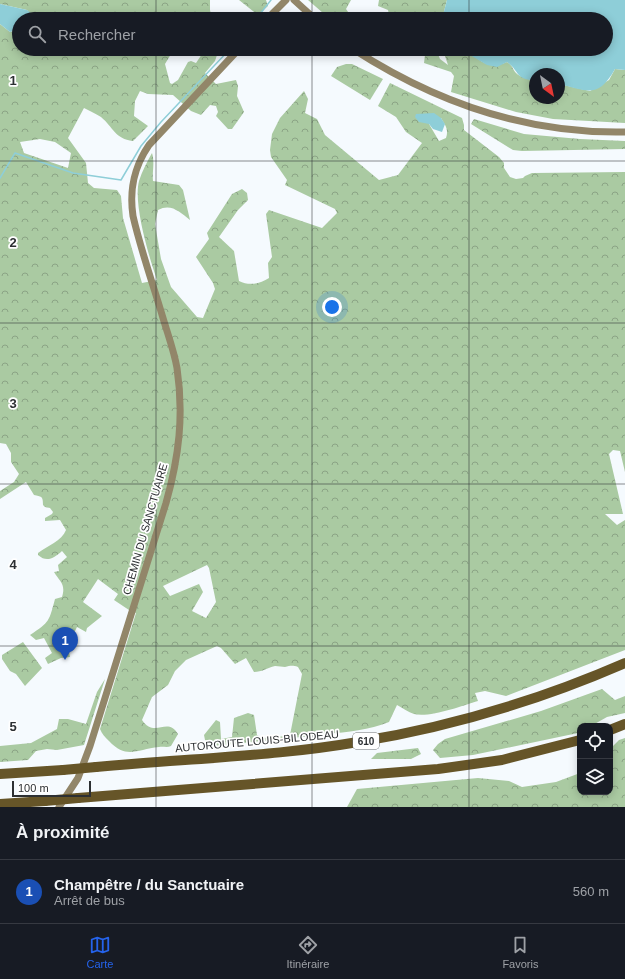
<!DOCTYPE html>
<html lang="fr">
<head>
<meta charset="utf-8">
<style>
  :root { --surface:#171b24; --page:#20242c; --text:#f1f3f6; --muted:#9ea1a6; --line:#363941; --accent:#2563eb }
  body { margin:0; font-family:Arial,sans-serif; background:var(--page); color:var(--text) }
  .controls { position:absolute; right:12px; bottom:12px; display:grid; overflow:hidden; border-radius:8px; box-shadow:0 2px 10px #0003 }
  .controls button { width:36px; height:36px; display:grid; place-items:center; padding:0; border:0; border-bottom:1px solid var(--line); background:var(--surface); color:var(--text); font:20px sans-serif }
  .compass { position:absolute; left:529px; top:68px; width:36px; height:36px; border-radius:50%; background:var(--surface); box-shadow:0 2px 10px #0003; rotate:147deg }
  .scale { position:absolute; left:12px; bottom:10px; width:79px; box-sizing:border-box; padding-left:4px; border:2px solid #2d3033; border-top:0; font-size:11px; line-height:14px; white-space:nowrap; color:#2d3033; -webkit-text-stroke:3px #fff; paint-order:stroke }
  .you { position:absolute; left:332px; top:307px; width:14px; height:14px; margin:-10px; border:3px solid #fff; border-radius:50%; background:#1a73e8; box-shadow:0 0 0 6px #1a73e833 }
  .badge { display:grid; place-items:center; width:26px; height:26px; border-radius:50%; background:var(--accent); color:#fff; font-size:13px; font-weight:700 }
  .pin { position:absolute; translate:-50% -33px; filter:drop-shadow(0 1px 2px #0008) }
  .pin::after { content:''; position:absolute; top:21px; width:14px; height:12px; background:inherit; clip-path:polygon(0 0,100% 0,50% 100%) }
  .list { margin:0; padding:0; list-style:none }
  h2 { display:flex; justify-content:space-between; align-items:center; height:52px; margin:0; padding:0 16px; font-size:17px }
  h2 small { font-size:13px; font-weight:400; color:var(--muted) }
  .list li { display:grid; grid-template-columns:26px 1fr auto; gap:12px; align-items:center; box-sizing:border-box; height:64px; padding:0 16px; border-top:1px solid var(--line) }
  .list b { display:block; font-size:15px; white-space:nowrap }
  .list p { margin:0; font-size:13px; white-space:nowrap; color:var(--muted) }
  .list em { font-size:13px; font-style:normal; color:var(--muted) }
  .icon { flex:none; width:22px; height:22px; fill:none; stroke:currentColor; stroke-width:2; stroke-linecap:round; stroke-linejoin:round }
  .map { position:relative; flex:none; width:625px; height:807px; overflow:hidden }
  .search { position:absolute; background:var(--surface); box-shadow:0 2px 10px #0003; left:12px; right:12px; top:12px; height:44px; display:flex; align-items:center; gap:10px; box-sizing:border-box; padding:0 14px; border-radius:22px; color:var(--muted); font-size:15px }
  .sheet { height:116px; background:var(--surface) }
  nav { display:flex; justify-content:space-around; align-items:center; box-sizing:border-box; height:56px; border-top:1px solid var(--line); background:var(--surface); font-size:11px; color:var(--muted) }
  nav a { display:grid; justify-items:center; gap:2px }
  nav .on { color:var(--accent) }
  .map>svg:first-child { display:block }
</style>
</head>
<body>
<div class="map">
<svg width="625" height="807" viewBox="0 0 625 807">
  <defs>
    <pattern id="forest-crowns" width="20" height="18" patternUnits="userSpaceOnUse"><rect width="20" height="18" fill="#aacaa2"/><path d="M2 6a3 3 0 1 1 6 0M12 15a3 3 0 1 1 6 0" fill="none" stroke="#8ba485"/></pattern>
  </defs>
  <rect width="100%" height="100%" fill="#f5fafe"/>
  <!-- forest -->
  <g fill="url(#forest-crowns)" fill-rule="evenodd">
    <path d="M0,0H210V10L212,19H29L31,16L27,10L0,4Z"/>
    <path d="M239,0H266L268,6L258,15Z"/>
    <path d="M308,0H351L346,9L353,19H332L323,13Z"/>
    <path d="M379,0H447L442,19H390L388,10L378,6Z"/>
    <path d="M0,24L10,32L19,29V49H174L165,64L170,83L172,84L178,80L188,62L191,61L196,63L204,51L202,49H219L215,61L205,73L216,84L236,80L238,86L237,96L244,112L232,129H228L216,116L218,112L216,106L210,105L201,115L191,111L173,95L148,94L140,91L135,101L134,116L148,126L133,141C115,139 113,127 101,117C96,114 90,111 84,108L68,138L86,163L88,183L94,188L117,190L121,196L123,218L142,283L157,280C149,257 133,204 139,181C142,171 147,162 152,153C155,163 152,171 153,181L179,185L183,190L190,220C180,212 171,203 158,210L155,224L161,259L171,287L197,317L203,318L215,289L213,283L196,257L209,239L207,233L232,194L242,189L247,193L248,200L238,210L219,237L234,251L239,281C249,286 260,284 269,278L268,263L272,257L266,214L269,210L322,228L337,213L335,209L285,185L287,180L271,157L270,150L272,134L280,118L304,91L308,99L305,113L317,119L325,135L379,180L398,175L422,143L406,132L396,117L378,106L390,83L462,118L464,125V130L499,157L504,163V168L510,177L516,179L523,178L525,176L532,173L625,172V472L620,451L613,450L609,454L623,514H605L617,525L625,520V650L506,696L485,691L475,693L478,701C462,706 429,718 414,714C408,712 403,708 397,705L389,722C369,730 348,732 326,734C288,739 250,742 212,746L205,740L204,735L216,720L220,722L221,739L232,737L234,718L248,713L254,715L257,735L262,738L287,736L290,735L302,674L298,667C292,665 290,666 285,667C282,667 279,666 275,666C267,668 262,672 254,672L246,658L235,664L221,648L217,646L186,660L175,671L168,685L152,697L142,720C155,739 167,716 178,734L171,746C167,748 163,746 159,747C137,749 127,760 109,741C105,737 102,734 100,729L136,613L129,610L114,600L118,594L98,579L83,602L102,616L87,628L86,632L77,627C72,637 67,646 70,657L61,658L48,664L45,658L52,653L44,638L36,640L30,635C50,622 49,621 55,599L62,597C66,584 60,582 54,572L59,571L58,565L67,557L62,551C54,558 47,563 38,555V553C47,546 62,541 66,530L60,520L45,521V518L52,514L53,512L50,508L45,507L43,505C43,495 41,497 34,495L26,482L0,499V491L14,482L19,474L11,462V453L6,444L0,443ZM441,118C445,125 449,129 446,138L439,141L429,124ZM40,139L55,142L71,153L68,168L24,153L20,142ZM207,565L209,568L216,602L206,618L192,611L203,592L199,584L170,596L163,586Z"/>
    <path d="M411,49H436L440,59L448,65L445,56V49C450,49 457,48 461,49C480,56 484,72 507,62C513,66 512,68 516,73C520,77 529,80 535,80V98H559V84L590,91L609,80L615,69L625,70V123L553,119L516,112L451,92L454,76L451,72L424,63L425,55Z"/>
    <path d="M346,64H352L383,79L370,100L331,76L337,67Z"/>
    <path d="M474,119L524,134L580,139L625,141V149L522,151L513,150L471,124Z"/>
    <path d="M23,642L42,668L25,686L16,674L10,671L2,659V655Z"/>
    <path d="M105,679L84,745L57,750L47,749L36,751L28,760L0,762V746L31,743L57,729L59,719H68L86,724L97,692Z"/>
    <path d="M602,689L615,700L625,696V713L607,717L591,726H580V732L578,733L473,755L440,758L433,750L438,744L445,739L541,711Z"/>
    <path d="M625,738V807H347L357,789L478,778L509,781L522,787L556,782L580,773V792H610V749L619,740Z"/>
    <path d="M418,748L421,754L411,759H371L377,753Z"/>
  </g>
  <!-- water -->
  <g fill="#8eced8">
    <path d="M447,0H625V70L615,69C598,99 588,91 559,84V74H535V80C515,80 520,71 507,62L497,67L487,65L460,49H606V19H442Z"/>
    <path d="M0,4L27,10L31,13V16L29,19H19V29L10,32L0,24Z"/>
    <path d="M434,113L441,118L445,124L442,132L433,129L429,124L419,122L415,117L416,114Z"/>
  </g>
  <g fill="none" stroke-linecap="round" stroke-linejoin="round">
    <!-- stream -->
    <g stroke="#8eced8" stroke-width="1.5">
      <path d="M256,19L271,0"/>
      <path d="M0,178L15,153L73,173L121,180L141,146L161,122L230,49"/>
    </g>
    <!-- secondary -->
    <g stroke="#928669" stroke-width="7">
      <path d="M294,0L315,19"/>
      <path d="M267,19L286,0"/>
      <path d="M353,49C435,102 527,134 625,132"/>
      <path d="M59,807L78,778L90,746L166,503C179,457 184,415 177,368C174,351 168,335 163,318C153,284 141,251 133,216C129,189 134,167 149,145L239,49"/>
    </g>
    <!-- highway -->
    <g stroke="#665528" stroke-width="10">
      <path d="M610,730L625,724"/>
      <path d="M96,767C131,764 166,761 201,759C254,755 306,751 358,742C450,727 540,700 625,663"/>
      <path d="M0,774L63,770"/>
      <path d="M78,798L438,769L502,760L580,740"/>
      <path d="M0,804L45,801"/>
    </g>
    <!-- highway-bridge -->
    <g stroke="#665528" stroke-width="10">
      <path d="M63,770L96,767"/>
      <path d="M45,801L78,798"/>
    </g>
  </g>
  <!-- grid -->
  <path fill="none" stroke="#2d3033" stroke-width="1" stroke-opacity="0.55" d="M156,0V19M312,0V19M469,0V19M156,49V807M312,49V807M469,49V807M0,161H625M0,323H625M0,484H625M0,646H625"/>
  <g text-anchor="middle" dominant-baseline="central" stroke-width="3.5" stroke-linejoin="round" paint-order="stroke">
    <!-- shield labels -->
    <rect fill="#fff" stroke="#6c6e70" stroke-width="1" x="353" y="733" width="26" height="16" rx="3"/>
    <g font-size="10" font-weight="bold" fill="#2d3033">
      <text x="366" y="741">610</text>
    </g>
    <!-- street labels -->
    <g font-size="11" fill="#2d3033" stroke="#fff">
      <text transform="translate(145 529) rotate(-74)">CHEMIN DU SANCTUAIRE</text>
      <text transform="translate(257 741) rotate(-5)">AUTOROUTE LOUIS-BILODEAU</text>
    </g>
  </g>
  <g font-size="13" text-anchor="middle" font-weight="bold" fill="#2d3033" stroke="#fff" stroke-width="3.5" stroke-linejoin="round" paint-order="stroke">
    <text x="13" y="85">1</text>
    <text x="13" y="247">2</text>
    <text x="13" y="408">3</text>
    <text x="13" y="569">4</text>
    <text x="13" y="731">5</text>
  </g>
</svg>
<div class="controls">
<button><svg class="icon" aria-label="locate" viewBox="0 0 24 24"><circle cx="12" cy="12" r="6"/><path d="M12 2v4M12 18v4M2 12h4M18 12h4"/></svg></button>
<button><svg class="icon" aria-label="layers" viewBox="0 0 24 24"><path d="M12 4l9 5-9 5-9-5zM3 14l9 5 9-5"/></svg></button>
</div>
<svg class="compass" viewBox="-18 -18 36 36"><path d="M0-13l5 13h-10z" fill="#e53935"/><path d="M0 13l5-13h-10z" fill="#9ea1a6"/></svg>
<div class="scale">100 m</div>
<div class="you"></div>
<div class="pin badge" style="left:65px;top:660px;background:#1a4fb4">1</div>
<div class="search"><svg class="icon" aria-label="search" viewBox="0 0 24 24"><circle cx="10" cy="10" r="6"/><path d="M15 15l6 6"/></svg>Rechercher</div>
</div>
<section class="sheet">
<h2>À proximité<small></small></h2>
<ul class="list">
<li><span class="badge" style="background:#1a4fb4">1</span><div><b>Champêtre / du Sanctuaire</b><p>Arrêt de bus</p></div><em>560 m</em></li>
</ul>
</section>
<nav>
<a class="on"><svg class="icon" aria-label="map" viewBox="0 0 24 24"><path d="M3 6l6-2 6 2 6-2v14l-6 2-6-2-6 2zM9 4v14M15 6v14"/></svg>Carte</a>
<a><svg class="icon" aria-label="directions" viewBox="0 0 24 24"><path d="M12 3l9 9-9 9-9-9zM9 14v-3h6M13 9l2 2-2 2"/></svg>Itinéraire</a>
<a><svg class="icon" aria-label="saved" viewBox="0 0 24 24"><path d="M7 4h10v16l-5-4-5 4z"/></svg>Favoris</a>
</nav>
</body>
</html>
